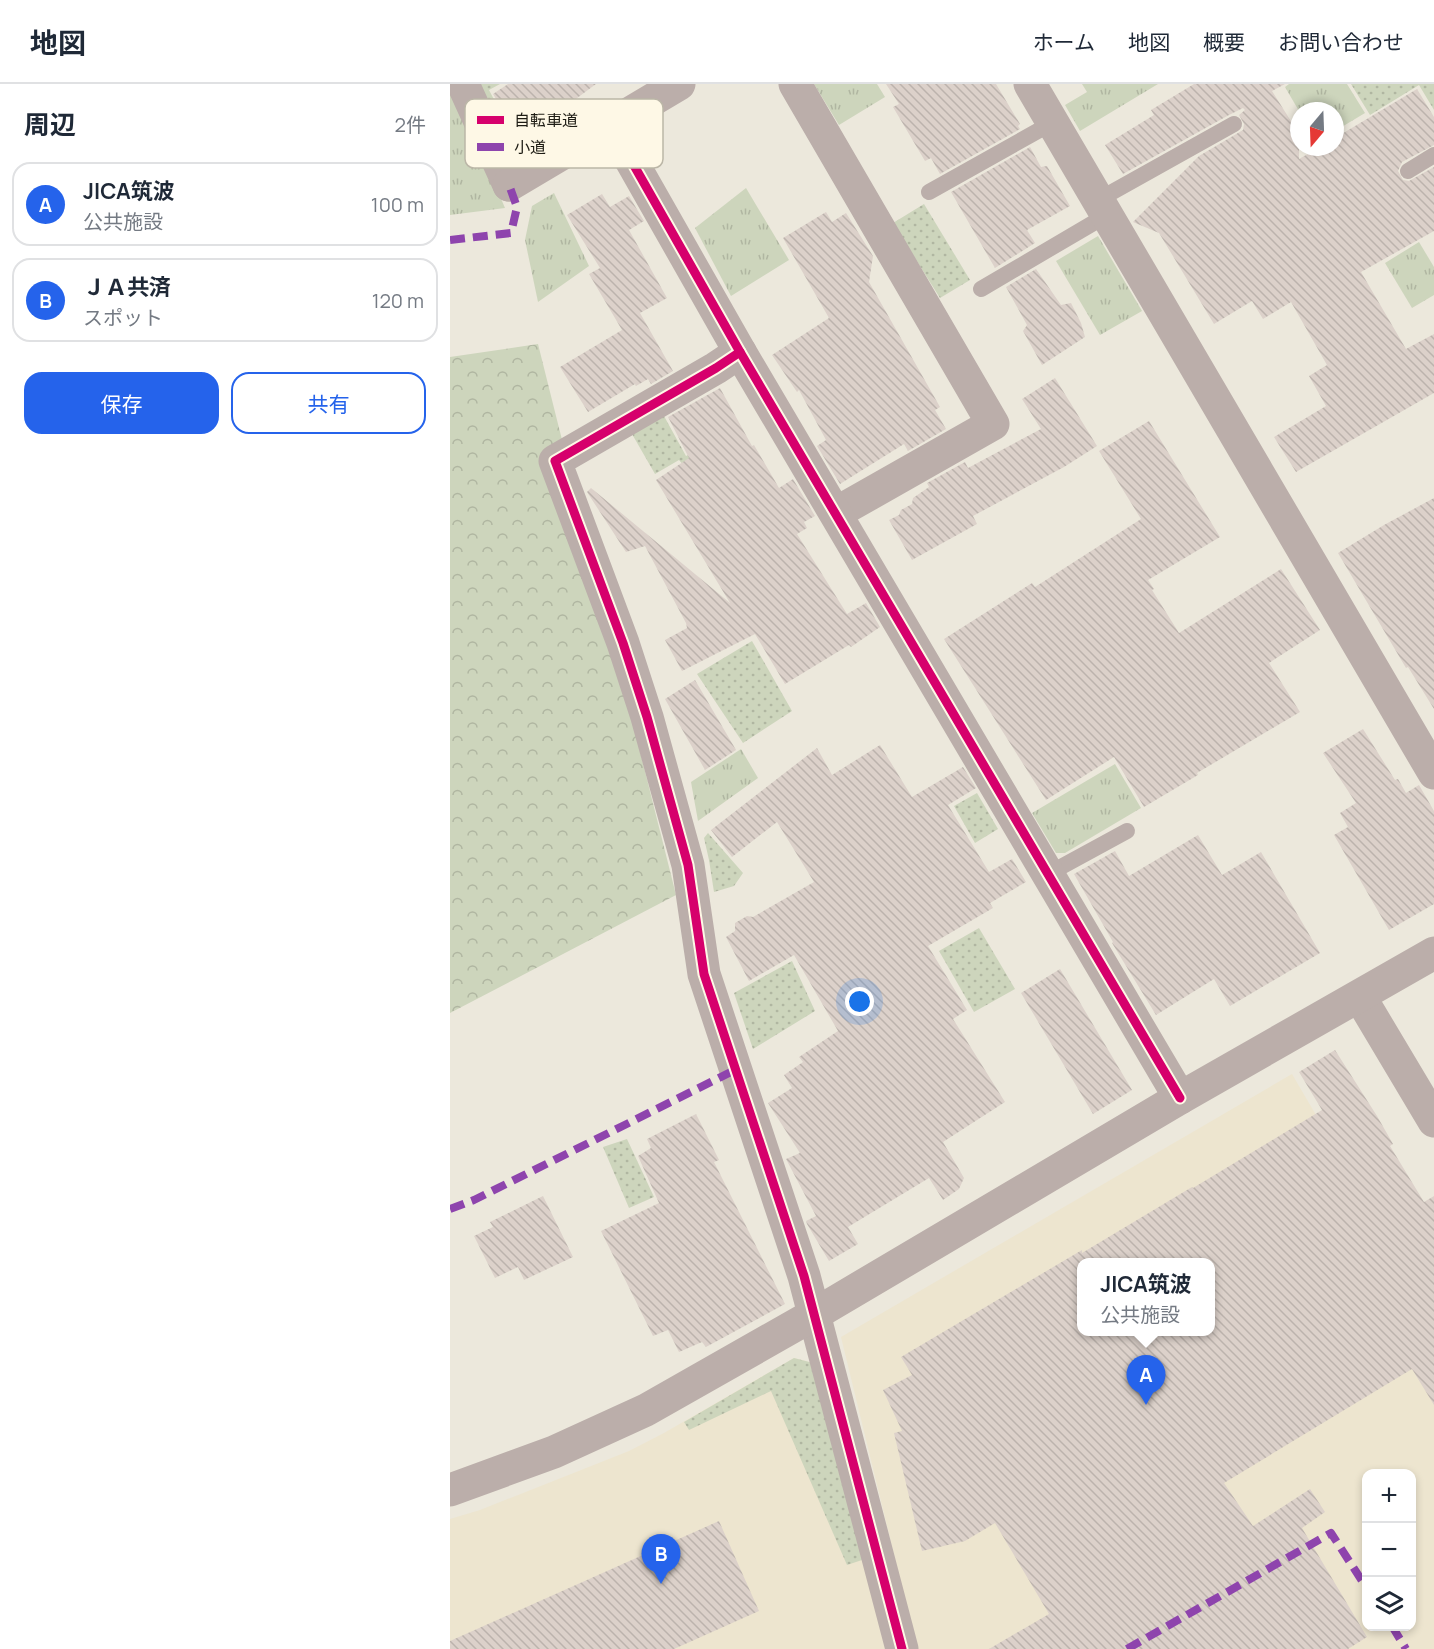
<!DOCTYPE html>
<html lang="ja">
<head>
<meta charset="utf-8">
<style>
  :root { --surface:#fff; --page:#f6f6f7; --text:#1f2937; --muted:#747a83; --line:#e0e1e3; --accent:#2563eb }
  body { margin:0; font-family:Manrope,"Noto Sans JP",sans-serif; background:var(--page); color:var(--text) }
  .controls { position:absolute; right:18px; bottom:18px; display:grid; overflow:hidden; border-radius:12px; box-shadow:0 3px 9px #0003 }
  .controls button { width:54px; height:54px; display:grid; place-items:center; padding:0; border:0; border-bottom:2px solid var(--line); background:var(--surface); color:var(--text); font:30px sans-serif }
  .compass { position:absolute; left:840px; top:18px; width:54px; height:54px; border-radius:50%; background:var(--surface); box-shadow:0 3px 9px #0003; rotate:199deg }
  .you { position:absolute; left:410px; top:918px; width:21px; height:21px; margin:-15px; border:4px solid #fff; border-radius:50%; background:#1a73e8; box-shadow:0 0 0 9px #1a73e833 }
  .badge { display:grid; place-items:center; width:39px; height:39px; border-radius:50%; background:var(--accent); color:#fff; font-size:20px; font-weight:700 }
  .pin { position:absolute; translate:-50% -50px; filter:drop-shadow(0 2px 3px #0008) }
  .pin::after { content:''; position:absolute; top:32px; width:21px; height:18px; background:inherit; clip-path:polygon(0 0,100% 0,50% 100%) }
  .popup { position:absolute; left:627px; top:1174px; width:138px; height:78px; box-sizing:border-box; display:grid; place-content:center; border-radius:12px; background:var(--surface); filter:drop-shadow(0 2px 4px #0005); font-size:20px; white-space:nowrap; color:var(--muted) }
  .popup b { font-size:22px; color:var(--text) }
  .popup::after { content:''; position:absolute; left:50%; top:100%; margin-left:-12px; border:12px solid transparent; border-top-color:var(--surface) }
  .list { margin:0; padding:0; list-style:none }
  h2 { display:flex; justify-content:space-between; align-items:center; height:78px; margin:0; padding:0 24px; font-size:26px }
  h2 small { font-size:20px; font-weight:400; color:var(--muted) }
  .list li { display:grid; grid-template-columns:39px 1fr auto; gap:18px; align-items:center; box-sizing:border-box; height:84px; margin:0 12px 12px; padding:0 12px; border:2px solid var(--line); border-radius:18px }
  .list b { display:block; font-size:22px; white-space:nowrap }
  .list p { margin:0; font-size:20px; white-space:nowrap; color:var(--muted) }
  .list em { font-size:20px; font-style:normal; color:var(--muted) }
  .actions { display:flex; gap:12px; padding:18px 24px }
  .actions a { flex:1; padding:14px 0; border:2px solid var(--accent); border-radius:18px; text-align:center; font-size:21px; color:var(--accent) }
  .actions .main { background:var(--accent); color:#fff }
  .icon { flex:none; width:33px; height:33px; fill:none; stroke:currentColor; stroke-width:2; stroke-linecap:round; stroke-linejoin:round }
  .map { position:relative; flex:none; width:984px; height:1565px; overflow:hidden }
  header { display:flex; align-items:center; gap:36px; box-sizing:border-box; height:84px; padding:0 30px; background:var(--surface); border-bottom:2px solid var(--line) }
  header strong { font-size:28px }
  nav { display:flex; gap:33px; margin-inline-start:auto; font-size:21px }
  main { display:flex }
  aside { flex:1; background:var(--surface) }
  .map>svg:first-child { display:block }
</style>
</head>
<body>
<header>
<strong>地図</strong>
<nav><a>ホーム</a><a>地図</a><a>概要</a><a>お問い合わせ</a></nav>
</header>
<main>
<aside>
<h2>周辺<small>2件</small></h2>
<ul class="list">
<li><span class="badge">A</span><div><b>JICA筑波</b><p>公共施設</p></div><em>100 m</em></li>
<li><span class="badge">B</span><div><b>ＪＡ共済</b><p>スポット</p></div><em>120 m</em></li>
</ul>
<div class="actions"><a class="main">保存</a><a>共有</a></div>
</aside>
<div class="map">
<svg width="984" height="1565" viewBox="0 0 984 1565">
  <defs>
    <pattern id="grass-tufts" width="24" height="20" patternUnits="userSpaceOnUse" patternTransform="scale(1.5)"><rect width="24" height="20" fill="#cdd5bc"/><path d="M3 7l-1-3M5 7V3M7 7l1-3M15 17l-1-3M17 17v-4M19 17l1-3" fill="none" stroke="#b0b6a1"/></pattern>
    <pattern id="forest-crowns" width="20" height="18" patternUnits="userSpaceOnUse" patternTransform="scale(1.5)"><rect width="20" height="18" fill="#cdd5bc"/><path d="M2 6a3 3 0 1 1 6 0M12 15a3 3 0 1 1 6 0" fill="none" stroke="#b0b6a1"/></pattern>
    <pattern id="garden-dots" width="8" height="8" patternUnits="userSpaceOnUse" patternTransform="scale(1.5)"><rect width="8" height="8" fill="#cdd5bc"/><path d="M2 2h.1M6 6h.1" fill="none" stroke="#b0b6a1" stroke-width="1.8" stroke-linecap="round"/></pattern>
    <pattern id="building-back-hatch" width="6" height="6" patternUnits="userSpaceOnUse" patternTransform="scale(1.5)"><rect width="6" height="6" fill="#dcd1ca"/><path d="M-1 5l2 2M0 0l6 6M5-1l2 2" fill="none" stroke="#bcb3ad"/></pattern>
  </defs>
  <rect width="100%" height="100%" fill="#ece8dc"/>
  <!-- built -->
  <g fill="#ede5cf" fill-rule="evenodd">
    <path d="M842,990L984,1233V1565H467L391,1253ZM632,1178H760V1248H632ZM916,1390H962V1542H916Z"/>
    <path d="M344,1274L367,1280L436,1565H0V1435L30,1426L179,1367L214,1349Z"/>
  </g>
  <!-- grass -->
  <g fill="url(#grass-tufts)">
    <path d="M0,0H2L55,124L0,131Z"/>
    <path d="M364,0H427L435,13L389,41Z"/>
    <path d="M632,0H708L630,47L615,21L637,8Z"/>
    <path d="M839,0H897L915,29L885,47V27H849L835,3Z"/>
    <path d="M296,104L339,176L281,212L245,144Z"/>
    <path d="M104,109L139,182L88,218L75,156L82,122Z"/>
    <path d="M648,152L692,227L650,251L606,177Z"/>
    <path d="M969,158L984,183V211L962,224L935,179Z"/>
    <path d="M291,665L308,694L248,737L241,698Z"/>
    <path d="M665,680L691,724L615,769H606L582,729Z"/>
  </g>
  <!-- forest -->
  <path fill="url(#forest-crowns)" d="M88,260L226,811L0,929V273Z"/>
  <!-- garden -->
  <g fill="url(#garden-dots)">
    <path d="M27,0H50L39,6L63,52H48Z"/>
    <path d="M901,0H984V26L969,1L920,31Z"/>
    <path d="M474,120L520,196L490,214L443,139Z"/>
    <path d="M214,332L236,372L254,363L235,383L229,376L205,390L182,350Z"/>
    <path d="M302,557L342,627L293,659L247,590Z"/>
    <path d="M527,709L548,745L525,759L504,722Z"/>
    <path d="M258,749L293,789L284,802L264,808L259,776L254,754Z"/>
    <path d="M529,844L565,905L524,928L489,867Z"/>
    <path d="M342,877L365,927L303,965L284,909Z"/>
    <path d="M177,1055L204,1113L179,1124L153,1063Z"/>
    <path d="M344,1274L367,1280L415,1475L397,1481L321,1307L239,1346L234,1338Z"/>
  </g>
  <!-- building -->
  <g fill="url(#building-back-hatch)" fill-rule="evenodd">
    <path d="M58,0H146L111,26L114,29L77,47L75,44L66,48L43,10Z"/>
    <path d="M436,0H546L570,40L568,42L570,45L490,90L481,74L475,77L443,23L449,20Z"/>
    <path d="M744,0H835L822,7L849,50V75L870,63H885V54L967,5L984,33V61L952,78L948,87L953,96L959,97L984,83V147L911,188L956,265L984,250V309L846,388L824,353L876,322L859,292L877,281L841,218L813,235L802,217L764,240L709,149L683,138L749,72L793,46L794,40L789,31L795,26L793,24L779,31L673,90L655,61L704,31L701,26Z"/>
    <path d="M580,63L591,83L597,82L620,122L577,146L585,159L545,184L501,108Z"/>
    <path d="M152,110L160,123L179,112L194,137L179,146L217,214L190,229L223,287L201,300L198,295L186,302L185,300L138,328L110,283L172,246L139,190L150,184L117,131Z"/>
    <path d="M376,128L382,138L396,129L423,172L419,198L490,323L485,326L496,345L458,367L454,360L390,400L367,362L376,356L349,306L347,308L322,271L379,234L333,154Z"/>
    <path d="M586,185L611,221L621,219L631,239L635,253L592,281L573,247L577,241L556,203Z"/>
    <path d="M605,294L647,362L614,383L523,432L527,440L462,476L439,436L449,431L451,426L462,420L463,414L479,403L477,399L515,378L518,384L591,345L572,315Z"/>
    <path d="M270,304L302,362L304,361L329,404L343,395L365,432L354,438L357,444L347,450L397,530L416,519L430,543L401,563L399,561L335,600L305,550L232,587L215,556L237,544L236,539L195,462L176,468L137,408L141,404L280,519L206,396L239,374L218,333Z"/>
    <path d="M699,337L770,453L698,496L704,505L702,506L729,549L831,485L870,546L819,579L850,628L747,689L748,691L694,723L664,673L596,716L494,555L582,499L585,503L691,435L649,367Z"/>
    <path d="M984,414V625L958,583L956,584L888,469L934,441Z"/>
    <path d="M245,596L286,666L255,686L215,615Z"/>
    <path d="M913,645L945,696L948,695L956,709L969,701L984,727V820L939,846L884,751L898,743L890,729L906,719L873,669Z"/>
    <path d="M430,661L462,713L513,683L526,704L498,721L539,788L562,775L576,798L540,819L543,824L478,862L517,926L503,935L555,1018L493,1058L514,1094L509,1105L493,1116L479,1094L398,1143L408,1160L379,1177L357,1140L356,1137L366,1132L336,1075L350,1069L318,1019L342,1004L334,991L353,978L349,973L388,947L344,871L299,897L276,853L285,847V839L297,832L303,833L364,798L327,738L282,773L261,746L367,664L382,691Z"/>
    <path d="M748,751L772,791L811,768L870,869L780,922L764,895L706,931L662,859L663,858L624,790L665,767L679,792Z"/>
    <path d="M610,885L682,1006L643,1030L571,909Z"/>
    <path d="M885,966L927,1032L943,1060L940,1062L974,1118L984,1112V1321L962,1285L774,1399L803,1442L860,1405L875,1428L852,1444L917,1553L898,1565H539L599,1530L545,1439L515,1457L472,1467L444,1349L452,1347L433,1306L462,1291L451,1273L632,1166V1169L742,1103L743,1104L872,1026L849,988ZM632,1179H760V1248H632Z"/>
    <path d="M246,1030L269,1076L264,1078L335,1220L256,1263L252,1258L229,1268L218,1246L203,1252L151,1147L209,1119L188,1072L201,1064L197,1055Z"/>
    <path d="M93,1112L123,1173L74,1196L68,1183L45,1194L24,1152L43,1143L40,1138Z"/>
    <path d="M269,1437L309,1527L224,1565H0V1557Z"/>
  </g>
  <g fill="none" stroke-linecap="round" stroke-linejoin="round">
    <!-- service -->
    <g stroke="#bbaeaa" stroke-width="16">
      <path d="M958,87L984,71"/>
      <path d="M479,108L602,39"/>
      <path d="M648,116L784,40"/>
      <path d="M531,205L657,131"/>
      <path d="M598,790L677,747"/>
    </g>
    <!-- minor -->
    <g stroke="#bbaeaa" stroke-width="33">
      <path d="M13,0L59,101"/>
      <path d="M345,0L543,340L386,429"/>
      <path d="M580,0L984,689"/>
      <path d="M161,41L290,268L730,1014"/>
      <path d="M290,268L266,284L105,377L173,559L197,633L238,781L254,890L354,1192L452,1565"/>
      <path d="M910,913L984,1037"/>
    </g>
    <!-- tertiary -->
    <g stroke="#bbaeaa" stroke-width="33">
      <path d="M59,101L229,0"/>
      <path d="M0,1406L104,1368L196,1326L365,1230L730,1014L984,869"/>
    </g>
    <!-- quiet -->
    <g stroke="#8e44ad" stroke-width="8" stroke-dasharray="15 8" stroke-linecap="butt">
      <path d="M0,156L61,149L67,123L59,101"/>
      <path d="M0,1125L24,1116L285,986"/>
      <path d="M942,1542L956,1565"/>
      <path d="M677,1565L881,1449L916,1503"/>
    </g>
    <!-- cycleway casing -->
    <g stroke="#fef8e6" stroke-width="13">
      <g id="cycleway">
        <path d="M161,41L290,268L730,1014"/>
        <path d="M290,268L266,284L105,377L173,559L197,633L238,781L254,890L354,1192L452,1565"/>
      </g>
    </g>
    <!-- cycleway -->
    <use href="#cycleway" stroke="#d6006c" stroke-width="9"/>
  </g>
  <!-- legend -->
  <rect x="15" y="15" width="198" height="69" rx="9" fill="#fef8e6" stroke="#bbb6a7" stroke-width="1.5"/>
  <rect x="27" y="32" width="27" height="8" fill="#d6006c"/>
  <rect x="27" y="59" width="27" height="8" fill="#8e44ad"/>
  <g font-size="16" fill="#1e1c14">
    <text x="64" y="42">自転車道</text>
    <text x="64" y="69">小道</text>
  </g>
</svg>
<div class="controls">
<button>+</button>
<button>−</button>
<button><svg class="icon" aria-label="layers" viewBox="0 0 24 24"><path d="M12 4l9 5-9 5-9-5zM3 14l9 5 9-5"/></svg></button>
</div>
<svg class="compass" viewBox="-18 -18 36 36"><path d="M0-13l5 13h-10z" fill="#e53935"/><path d="M0 13l5-13h-10z" fill="#747a83"/></svg>
<div class="you"></div>
<div class="pin badge" style="left:696px;top:1321px">A</div>
<div class="popup"><b>JICA筑波</b>公共施設</div>
<div class="pin badge" style="left:211px;top:1500px">B</div>
</div>
</main>
</body>
</html>
